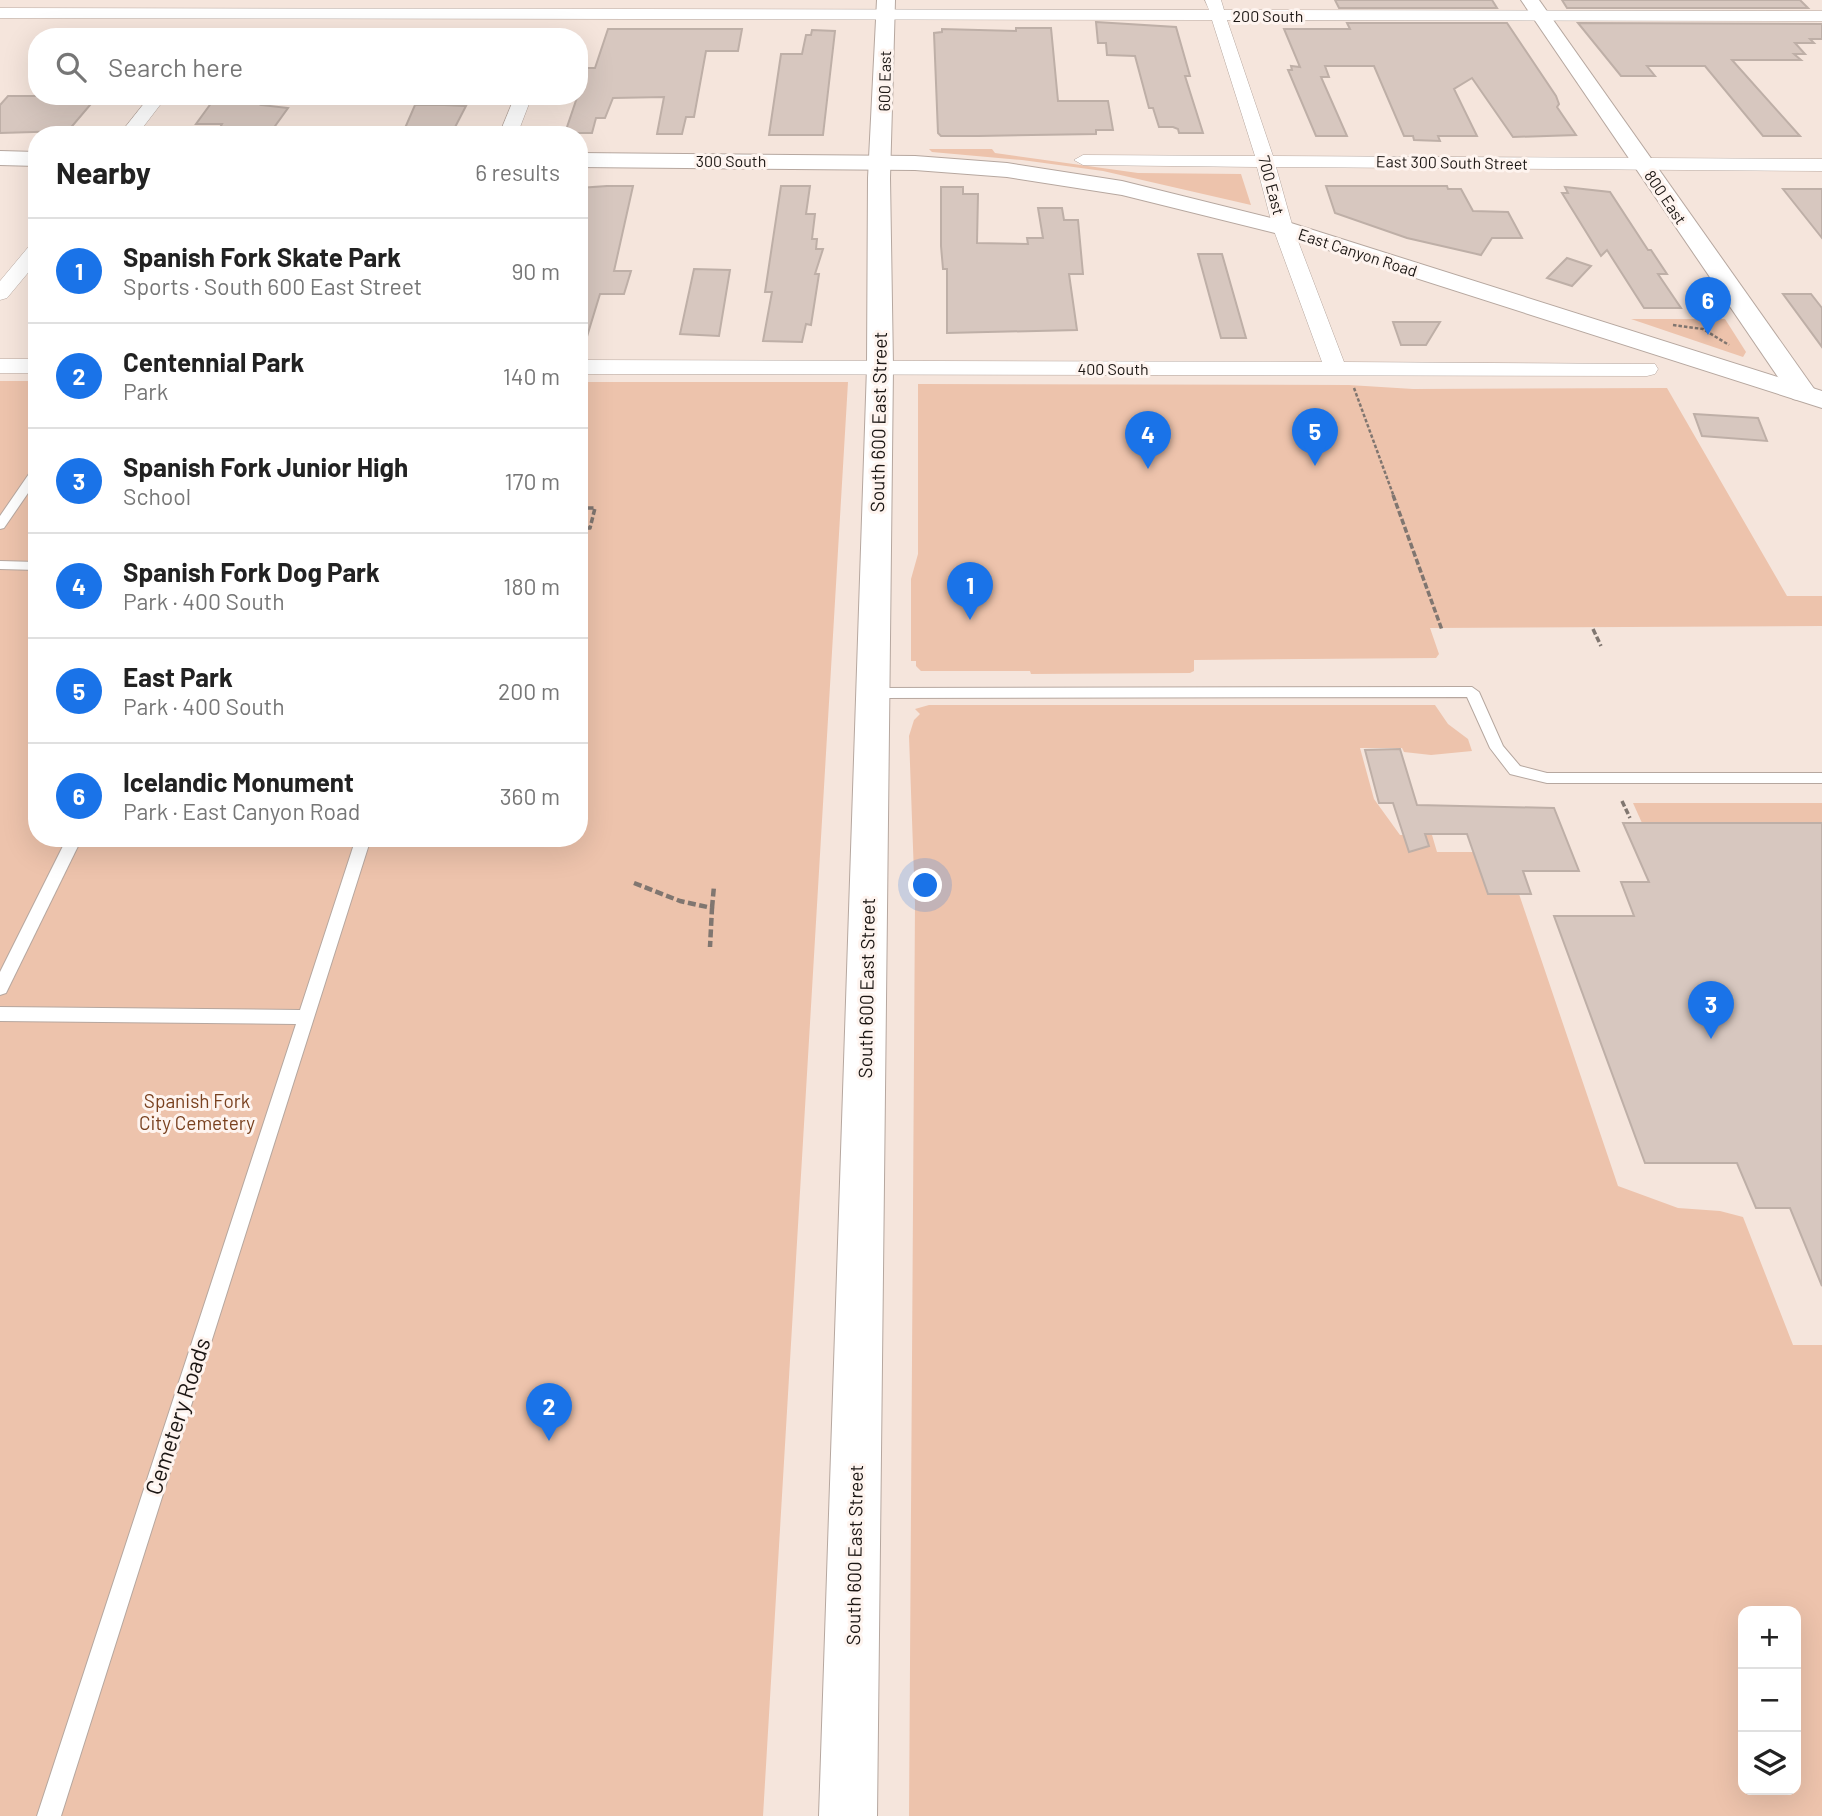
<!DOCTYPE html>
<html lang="en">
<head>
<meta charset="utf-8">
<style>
  :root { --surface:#fff; --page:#f2f2f2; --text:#222; --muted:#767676; --line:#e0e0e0; --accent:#1a73e8 }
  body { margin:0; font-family:Barlow,sans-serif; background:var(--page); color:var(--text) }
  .controls { position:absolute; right:21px; bottom:21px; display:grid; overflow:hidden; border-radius:14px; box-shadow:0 7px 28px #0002 }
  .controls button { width:63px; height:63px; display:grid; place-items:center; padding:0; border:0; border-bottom:2px solid var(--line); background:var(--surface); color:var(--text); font:35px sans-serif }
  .you { position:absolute; left:926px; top:886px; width:24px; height:24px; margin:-18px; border:5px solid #fff; border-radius:50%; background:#1a73e8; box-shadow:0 0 0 10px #1a73e833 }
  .badge { display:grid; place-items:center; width:46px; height:46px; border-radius:50%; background:var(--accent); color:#fff; font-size:23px; font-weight:700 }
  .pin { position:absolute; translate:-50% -58px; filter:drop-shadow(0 2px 4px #0008) }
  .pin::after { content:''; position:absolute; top:37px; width:24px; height:21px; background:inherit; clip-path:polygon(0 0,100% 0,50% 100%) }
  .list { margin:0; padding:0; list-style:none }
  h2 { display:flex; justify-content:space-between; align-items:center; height:91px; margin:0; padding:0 28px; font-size:30px }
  h2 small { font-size:23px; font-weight:400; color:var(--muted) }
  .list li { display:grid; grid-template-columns:46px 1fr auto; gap:21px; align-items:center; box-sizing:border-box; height:105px; padding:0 28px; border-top:2px solid var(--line) }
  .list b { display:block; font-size:26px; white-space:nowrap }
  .list p { margin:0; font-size:23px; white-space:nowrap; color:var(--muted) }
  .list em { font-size:23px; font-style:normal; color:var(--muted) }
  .icon { flex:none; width:38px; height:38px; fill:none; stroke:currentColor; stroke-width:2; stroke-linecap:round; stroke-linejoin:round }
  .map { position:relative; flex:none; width:1822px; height:1816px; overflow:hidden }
  .search { position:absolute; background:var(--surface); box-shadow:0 7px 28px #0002; left:28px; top:28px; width:560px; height:77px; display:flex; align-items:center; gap:18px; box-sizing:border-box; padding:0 24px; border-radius:28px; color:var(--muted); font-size:26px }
  .panel { position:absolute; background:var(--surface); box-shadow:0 7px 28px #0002; left:28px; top:126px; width:560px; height:721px; border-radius:28px }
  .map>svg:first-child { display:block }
</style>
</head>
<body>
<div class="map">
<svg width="1822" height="1816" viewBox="0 0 1822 1816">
  <rect width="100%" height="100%" fill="#f5e5dc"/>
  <!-- green -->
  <g fill="#edc3ac" fill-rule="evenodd">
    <path d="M929,149H992L995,153L1138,173L1241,174L1251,205L1103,171L1022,160L932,152Z"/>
    <path d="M1631,319H1725L1746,352L1743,357Z"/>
    <path d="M0,381H37V838H579V382H848L763,1816H0Z"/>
    <path d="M918,384L1349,385L1413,389L1667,388L1787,596H1822V626L1430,628L1439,654L1436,658L1194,660V671L1190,673L1031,674L1030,671H921L916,666V661H911V579L918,554Z"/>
    <path d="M929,705H1435L1448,724L1468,739L1472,751L1431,755L1404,752L1402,748H1360L1374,799L1400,835H1432L1437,852H1473L1488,894H1519L1618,1186L1678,1208L1720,1211L1743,1217L1793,1345H1822V1816H909L915,903L909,736L914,720L920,714L915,709ZM1743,1611H1796V1790H1743Z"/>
    <path d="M1633,803H1822V823H1642Z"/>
  </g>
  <!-- building -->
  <g fill="#d7c7bf" stroke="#beafa7" stroke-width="2">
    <path d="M1335,0H1492L1497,8H1339Z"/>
    <path d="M1562,0H1800L1808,8H1567Z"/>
    <path d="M1096,22L1176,27L1190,76H1185L1203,133H1179L1178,129L1173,127H1159L1153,108H1149L1135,56L1107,55L1106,43H1098Z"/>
    <path d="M1347,23H1507L1556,96L1559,104L1557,107L1576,135L1513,137L1472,78L1454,89L1477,136H1438L1440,141L1414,140L1413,136H1404L1374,66H1325L1329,77H1321L1347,136H1316L1288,70H1292L1291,66L1300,67L1284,29H1350Z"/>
    <path d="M1578,23L1822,24V39H1810L1814,43H1795L1805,54H1794L1801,60H1732L1800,136H1763L1705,66H1647L1655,76H1621Z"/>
    <path d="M1016,28H1051L1058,101H1108L1113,130H1096V134L978,136H941L938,133L934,33L942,32V29L1016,31Z"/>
    <path d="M608,29H742L738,51H706L694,117H686L682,134H657L664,97L613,98L605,118H596L592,133H565L587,68H595Z"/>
    <path d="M812,30L835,31L823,135H769L781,54H802L806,35H811Z"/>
    <path d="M8,96H44L42,98H96L68,131L0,133V105Z"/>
    <path d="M212,102H263L261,105L288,108L270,133H217L222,124H196Z"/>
    <path d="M415,105H444L466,106L451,135H402Z"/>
    <path d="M607,186H633L614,271H631L624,294H600L585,343L579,342V188Z"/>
    <path d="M781,186H810L806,214H815L812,239H817L816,249H823L815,274H819L811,325L806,324L802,342L763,341L772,292H765Z"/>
    <path d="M1326,186H1447L1448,189H1461L1473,211L1508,212L1522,238H1492L1481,255L1407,238L1335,213Z"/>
    <path d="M941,187H963V194H978L977,243L1028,244L1027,238H1043L1038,208H1062L1064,220H1078L1083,274H1069L1077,330L947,333V269H943L941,246Z"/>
    <path d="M1565,187L1610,192L1648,250H1651L1667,274H1658L1681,308H1644L1607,250L1601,256L1562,193H1568Z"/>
    <path d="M1783,189H1822V238Z"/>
    <path d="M1198,254H1222L1246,338H1221Z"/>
    <path d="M1567,258L1591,266L1572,286L1547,278Z"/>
    <path d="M694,269L730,270L719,336L680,334Z"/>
    <path d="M1783,294H1811L1822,308V347Z"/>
    <path d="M1393,322H1440L1426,345H1401Z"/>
    <path d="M1694,414L1758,418L1767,441L1702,436Z"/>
    <path d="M1400,749L1417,805L1554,808L1579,871H1523L1531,894H1488L1467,834H1425L1429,846L1409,852L1393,803H1379L1365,750Z"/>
    <path d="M1623,823H1822V1286L1790,1208H1756L1737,1163H1645L1554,916H1634L1621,882H1649Z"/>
  </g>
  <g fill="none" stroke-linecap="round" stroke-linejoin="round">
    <!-- service casing -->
    <g stroke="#b6a79f" stroke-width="2">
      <g id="service">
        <path d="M37,467V480L4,528L0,529V516L33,468Z"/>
        <path d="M0,561L37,562V570L0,569Z"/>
        <path d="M1472,687L1479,692L1503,746L1520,766L1547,773H1822V783H1547L1510,774L1490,748L1467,697L872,698L865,693L872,688Z"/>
        <path d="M67,838H82L6,993L0,995V972Z"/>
        <path d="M356,838H371L61,1816H37L296,1024L0,1021V1007L300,1010Z"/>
      </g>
    </g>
    <!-- minor casing -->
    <g stroke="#b6a79f" stroke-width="1">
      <g id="minor">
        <path d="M1205,0H1221L1224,10L1822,11V21L1227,20L1273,156L1822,159V171L1276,167L1293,228L1344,362L1655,364L1658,369L1655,374L1647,376L579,374V360L1322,362L1273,228L1257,167L1083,165L1074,160L1083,155L1255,156L1212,20L0,18V8L1209,10Z"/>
        <path d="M150,96H167L137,135H119Z"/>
        <path d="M515,96H532L517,135H499Z"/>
        <path d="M37,243V262L7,298L0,300V281L30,245Z"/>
        <rect x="0" y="359" width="37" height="14"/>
      </g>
    </g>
    <!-- tertiary casing -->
    <g stroke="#b6a79f" stroke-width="2">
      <g id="tertiary">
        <path d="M877,0H895L890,178L893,367L877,1816H819L867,367L868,178Z"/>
        <path d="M1521,0H1539L1817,393L1813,399L1803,401L1793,399Z"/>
      </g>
    </g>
    <!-- secondary casing -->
    <g stroke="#b6a79f" stroke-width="2">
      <g id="secondary">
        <path d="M0,151L37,152V166L0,165Z"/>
        <path d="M579,153L915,156L1007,163L1122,181L1291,223L1822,391V408L1275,233L1122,195L1007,177L915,170L579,167Z"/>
      </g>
    </g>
    <!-- path-far2 -->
    <g stroke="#807670" stroke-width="2.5" stroke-dasharray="3.5 2" stroke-linecap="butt">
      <path d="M1673,325L1703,329L1729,345"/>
      <path d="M1354,388L1394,497"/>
    </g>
    <!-- path-far1 -->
    <g stroke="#807670" stroke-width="3.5" stroke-dasharray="6 2.5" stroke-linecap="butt">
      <path d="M1393,495L1442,630"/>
      <path d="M579,508H595L590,528H579"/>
      <path d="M1593,629L1601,646"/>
      <path d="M1622,801L1630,818"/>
    </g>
    <!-- path -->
    <g stroke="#807670" stroke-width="4.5" stroke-dasharray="8 3.5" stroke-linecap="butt">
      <path d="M634,883L680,901L712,908L710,947"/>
      <path d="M712,908L714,886"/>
    </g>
    <!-- service -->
    <use href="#service" fill="#fff" fill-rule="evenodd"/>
    <!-- minor -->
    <use href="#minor" fill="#fff" fill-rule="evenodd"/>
    <!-- tertiary -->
    <use href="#tertiary" fill="#fff" fill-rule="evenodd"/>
    <!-- secondary -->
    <use href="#secondary" fill="#fff" fill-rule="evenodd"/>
  </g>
  <g text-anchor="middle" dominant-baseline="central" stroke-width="6" stroke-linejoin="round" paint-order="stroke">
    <!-- far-street labels -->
    <g font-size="16" fill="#1b1613" stroke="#fef4ef">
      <text x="1268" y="15">200 South</text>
      <text transform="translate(884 81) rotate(-89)">600 East</text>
      <text x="731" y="160">300 South</text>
      <text transform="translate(1452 162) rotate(1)">East 300 South Street</text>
      <text transform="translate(1272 185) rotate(75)">700 East</text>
      <text transform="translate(1666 197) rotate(56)">800 East</text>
      <text transform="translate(1358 252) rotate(18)">East Canyon Road</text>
      <text x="1113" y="368">400 South</text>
    </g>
    <!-- street labels -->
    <g font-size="19" fill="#1b1613" stroke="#fef4ef">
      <text transform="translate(878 422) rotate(-89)">South 600 East Street</text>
      <text transform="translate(866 988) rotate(-89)">South 600 East Street</text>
      <text transform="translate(854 1555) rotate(-89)">South 600 East Street</text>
    </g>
    <!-- park labels -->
    <g font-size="19" fill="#79411f" stroke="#fef4ef">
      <text x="197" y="1100">Spanish Fork<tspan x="197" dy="22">City Cemetery</tspan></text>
    </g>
    <!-- near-street labels -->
    <g font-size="23" fill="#1b1613" stroke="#fef4ef">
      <text transform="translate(177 1416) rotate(-72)">Cemetery Roads</text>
    </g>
  </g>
</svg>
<div class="controls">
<button>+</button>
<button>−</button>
<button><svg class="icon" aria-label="layers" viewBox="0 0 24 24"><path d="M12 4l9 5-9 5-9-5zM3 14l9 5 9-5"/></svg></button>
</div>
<div class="you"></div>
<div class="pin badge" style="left:970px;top:620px">1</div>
<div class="pin badge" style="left:549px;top:1441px">2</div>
<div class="pin badge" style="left:1711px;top:1039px">3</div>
<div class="pin badge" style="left:1148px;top:469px">4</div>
<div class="pin badge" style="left:1315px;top:466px">5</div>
<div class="pin badge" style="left:1708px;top:335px">6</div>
<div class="search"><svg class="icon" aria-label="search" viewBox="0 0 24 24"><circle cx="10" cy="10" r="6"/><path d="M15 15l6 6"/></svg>Search here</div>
<section class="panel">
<h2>Nearby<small>6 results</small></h2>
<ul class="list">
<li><span class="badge">1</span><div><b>Spanish Fork Skate Park</b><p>Sports · South 600 East Street</p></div><em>90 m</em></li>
<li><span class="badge">2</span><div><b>Centennial Park</b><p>Park</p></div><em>140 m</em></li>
<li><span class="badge">3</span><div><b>Spanish Fork Junior High</b><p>School</p></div><em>170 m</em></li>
<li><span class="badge">4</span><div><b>Spanish Fork Dog Park</b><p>Park · 400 South</p></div><em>180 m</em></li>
<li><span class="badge">5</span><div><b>East Park</b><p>Park · 400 South</p></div><em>200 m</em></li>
<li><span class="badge">6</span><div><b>Icelandic Monument</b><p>Park · East Canyon Road</p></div><em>360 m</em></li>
</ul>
</section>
</div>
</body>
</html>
